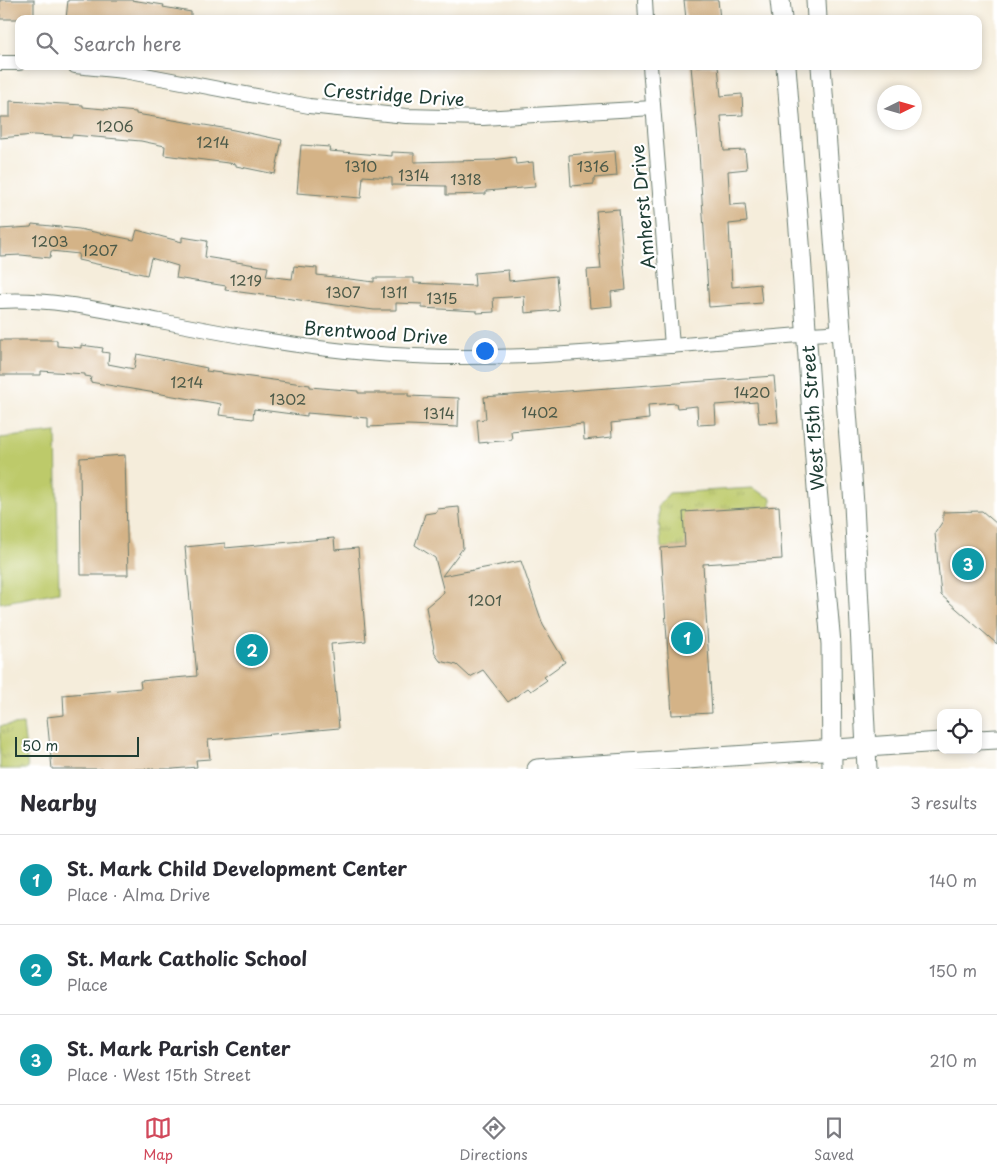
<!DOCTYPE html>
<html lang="en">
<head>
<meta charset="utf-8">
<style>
  :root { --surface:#fff; --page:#f2f2f3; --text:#2b2b33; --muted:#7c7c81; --line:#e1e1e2; --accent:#d1495b }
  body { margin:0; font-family:"Playpen Sans",sans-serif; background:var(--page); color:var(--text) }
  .controls { position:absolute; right:15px; bottom:15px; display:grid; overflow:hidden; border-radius:10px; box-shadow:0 2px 8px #0003 }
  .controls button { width:45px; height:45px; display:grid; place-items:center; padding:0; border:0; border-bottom:1px solid var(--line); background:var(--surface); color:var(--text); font:25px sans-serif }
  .compass { position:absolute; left:877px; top:85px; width:45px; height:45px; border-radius:50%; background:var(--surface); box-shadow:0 2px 8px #0003; rotate:85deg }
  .scale { position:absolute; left:15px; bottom:12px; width:124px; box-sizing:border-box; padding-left:5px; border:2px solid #1f3d34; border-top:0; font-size:14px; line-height:18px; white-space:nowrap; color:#1f3d34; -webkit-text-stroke:4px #fff; paint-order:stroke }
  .you { position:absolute; left:484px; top:350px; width:18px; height:18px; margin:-12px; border:4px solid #fff; border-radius:50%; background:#1a73e8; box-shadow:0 0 0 8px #1a73e833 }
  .badge { display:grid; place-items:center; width:32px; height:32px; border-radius:50%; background:var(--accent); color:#fff; font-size:16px; font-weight:700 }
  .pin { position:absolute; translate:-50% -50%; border:2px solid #fff; box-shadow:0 1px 5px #0006 }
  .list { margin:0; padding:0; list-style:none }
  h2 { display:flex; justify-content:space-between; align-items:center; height:65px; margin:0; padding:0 20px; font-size:21px }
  h2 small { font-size:16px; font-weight:400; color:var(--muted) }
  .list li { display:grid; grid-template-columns:32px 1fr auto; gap:15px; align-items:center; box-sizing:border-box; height:90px; padding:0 20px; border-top:1px solid var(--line) }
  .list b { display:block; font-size:19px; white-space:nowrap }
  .list p { margin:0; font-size:16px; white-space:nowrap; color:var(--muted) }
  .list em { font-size:16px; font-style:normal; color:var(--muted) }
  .icon { flex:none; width:28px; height:28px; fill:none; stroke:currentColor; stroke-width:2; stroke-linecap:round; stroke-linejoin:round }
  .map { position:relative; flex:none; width:997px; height:769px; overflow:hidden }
  .search { position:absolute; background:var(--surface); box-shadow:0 2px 8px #0003; left:15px; right:15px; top:15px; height:55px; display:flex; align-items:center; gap:12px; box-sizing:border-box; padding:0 18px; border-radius:10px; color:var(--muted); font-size:19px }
  .sheet { height:335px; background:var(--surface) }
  nav { display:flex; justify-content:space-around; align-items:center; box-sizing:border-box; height:70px; border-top:1px solid var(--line); background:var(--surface); font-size:14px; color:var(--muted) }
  nav a { display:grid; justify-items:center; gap:2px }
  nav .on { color:var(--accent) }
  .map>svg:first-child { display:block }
</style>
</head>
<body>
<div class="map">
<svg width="997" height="769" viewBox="0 0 997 769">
  <defs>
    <pattern id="park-tufts" width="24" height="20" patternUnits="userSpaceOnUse" patternTransform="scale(1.25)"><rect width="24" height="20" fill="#bdca6b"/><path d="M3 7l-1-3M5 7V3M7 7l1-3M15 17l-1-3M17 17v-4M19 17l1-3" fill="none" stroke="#a2ae5d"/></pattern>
  </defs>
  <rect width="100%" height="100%" fill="#fff"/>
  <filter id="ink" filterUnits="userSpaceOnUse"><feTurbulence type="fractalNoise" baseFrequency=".02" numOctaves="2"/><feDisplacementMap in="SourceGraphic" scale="10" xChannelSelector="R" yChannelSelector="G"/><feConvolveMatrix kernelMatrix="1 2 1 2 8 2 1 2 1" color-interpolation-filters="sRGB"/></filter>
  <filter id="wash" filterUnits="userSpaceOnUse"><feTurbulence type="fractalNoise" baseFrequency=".0096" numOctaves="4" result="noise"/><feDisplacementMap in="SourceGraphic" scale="20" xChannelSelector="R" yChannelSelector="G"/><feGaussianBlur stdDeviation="1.12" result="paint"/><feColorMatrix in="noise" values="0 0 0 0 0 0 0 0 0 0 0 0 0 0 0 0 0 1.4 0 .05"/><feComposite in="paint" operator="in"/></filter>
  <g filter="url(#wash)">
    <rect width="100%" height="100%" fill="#f5eddb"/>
    <!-- grass -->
    <path fill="#bdca6b" stroke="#6e8450" d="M56,432L59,592L0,603V438Z"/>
    <!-- park -->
    <g fill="url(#park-tufts)" stroke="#6e8450">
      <path d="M752,488L771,498V507L685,546L661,548L658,506L669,493Z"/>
      <path d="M23,724L28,769H0V726Z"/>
    </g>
    <g id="blocks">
      <!-- building -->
      <g fill="#d4b387">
        <rect x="0" y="0" width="34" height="19"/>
        <path d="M68,0H131L164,5L163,7L191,12V19H66Z"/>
        <path d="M684,0H718L720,19H686Z"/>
        <path d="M691,66H718L721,96L742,94L743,115L721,116L724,151L745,150L747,169L728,171L730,205L745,204L747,222L729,224L732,287L760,284L762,303L709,307L699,153Z"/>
        <path d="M10,101L83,105V107L136,112V114L229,129L282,140L275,174L236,166V164L164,155L165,146L141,141L72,135V137L34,135L0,138V117H10Z"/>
        <path d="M301,145L330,147L329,151L392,156V152L414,153V162L493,160L515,157L516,164L533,162L535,187L486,191V194L446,195V186L392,185V178L363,176L361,198L297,193Z"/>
        <path d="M615,151L617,176L594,178V184L571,186L569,155Z"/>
        <path d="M619,209L626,290L611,292L612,306L590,308L587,270L601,269L596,211Z"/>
        <path d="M32,224L79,229L134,240L137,230L182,242V237L207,241L205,257L268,267L266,276L292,279L294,266L317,268V275L374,282V278H414V283L475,286L474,273L508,270L509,281L556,276L559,310L525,313L524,296L493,298L494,312L477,313V311L422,308V304L396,303V310H374L225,290L226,286L176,278L178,266L151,258L147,275L78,260L79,254L51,251L50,258L21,255L0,256V229L31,227Z"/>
        <path d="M0,340H57V346L81,348V345L103,348L102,352L109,353L108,364L134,369L137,354L207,368L206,371L310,385V387L358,391V393H408V396L459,398L458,427L408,425L368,427V418L307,413V416L254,409L253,419L219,415L221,404L90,382L91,377L85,376V374L41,371V375H0Z"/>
        <path d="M774,376L778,422L759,423L757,402L715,405L716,424L698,425L697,406L677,408L676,403L648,405L649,419L611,423L612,437L584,440L583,424L511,431L512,440L479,443L477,420L486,419L484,397Z"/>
        <path d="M125,455L128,575H81L80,458Z"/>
        <path d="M779,506L782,559L703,564L712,713L672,715L661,548L685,546L683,512Z"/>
        <path d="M459,507L463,548L442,576L521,561L543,625L565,662L544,677L547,680L531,691L528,688L508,702L483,670L470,677L457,665L440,661L435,654L426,607L444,592L435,558L415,545L425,514L437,512V509Z"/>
        <path d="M982,511L997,524V644L941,595L935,533L943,521V512Z"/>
        <path d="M334,538L335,550L358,548L366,641L331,644L339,728L208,740L210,759L196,760L197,767L173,769H52L47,717L64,715L63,695L141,688L140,681L197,676L185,547L225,543V548Z"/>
      </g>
    </g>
  </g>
  <g filter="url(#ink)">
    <use href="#blocks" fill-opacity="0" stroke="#6a7b6e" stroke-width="1"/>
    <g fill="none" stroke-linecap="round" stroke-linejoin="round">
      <!-- street casing -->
      <g stroke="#6a7b6e" stroke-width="16">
        <g id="street">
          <path d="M645,0L646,19"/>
          <path d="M0,63H19"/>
          <path d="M75,66L124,71L309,106L406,116L483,118L653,108"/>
          <path d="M650,66L672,346"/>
          <path d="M0,301C54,298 107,311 160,321C228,334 296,347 366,353C524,367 683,342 841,332"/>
        </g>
      </g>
      <!-- secondary casing -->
      <g stroke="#6a7b6e" stroke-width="21">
        <g id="secondary">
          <path d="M780,0L782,19"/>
          <path d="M816,0L817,19"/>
          <path d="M786,66L801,255L817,488L831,644L832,769"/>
          <path d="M821,66L854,504L867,769"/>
          <path d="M978,740L997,739"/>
          <path d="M537,769L941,742"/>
        </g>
      </g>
      <!-- street -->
      <use href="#street" stroke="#fff" stroke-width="14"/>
      <!-- secondary -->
      <use href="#secondary" stroke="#fff" stroke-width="19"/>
    </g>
  </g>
  <g text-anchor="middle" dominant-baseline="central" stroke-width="4.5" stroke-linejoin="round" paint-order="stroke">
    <!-- number labels -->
    <g font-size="15" fill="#4c5a49">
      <text x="115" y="125">1206</text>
      <text x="213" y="141">1214</text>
      <text x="361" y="165">1310</text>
      <text x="593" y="165">1316</text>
      <text x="414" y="174">1314</text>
      <text x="466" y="178">1318</text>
      <text x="50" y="240">1203</text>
      <text x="100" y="249">1207</text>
      <text x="246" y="279">1219</text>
      <text x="343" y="291">1307</text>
      <text x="394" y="291">1311</text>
      <text x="442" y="297">1315</text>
      <text x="187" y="381">1214</text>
      <text x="752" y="391">1420</text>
      <text x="288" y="398">1302</text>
      <text x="540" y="411">1402</text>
      <text x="439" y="412">1314</text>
      <text x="485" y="599">1201</text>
    </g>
    <!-- street labels -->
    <g font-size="18" fill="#1f3d34" stroke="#fff">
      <text transform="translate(394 94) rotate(4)">Crestridge Drive</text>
      <text transform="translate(642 207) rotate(-95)">Amherst Drive</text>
      <text transform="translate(376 332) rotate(4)">Brentwood Drive</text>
      <text transform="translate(812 418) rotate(-94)">West 15th Street</text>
    </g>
  </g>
</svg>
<div class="controls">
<button><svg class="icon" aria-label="locate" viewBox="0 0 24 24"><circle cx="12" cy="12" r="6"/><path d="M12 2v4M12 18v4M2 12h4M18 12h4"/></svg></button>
</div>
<svg class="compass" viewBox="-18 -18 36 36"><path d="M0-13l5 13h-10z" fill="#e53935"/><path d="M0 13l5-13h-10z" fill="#7c7c81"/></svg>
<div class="scale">50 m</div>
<div class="you"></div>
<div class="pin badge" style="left:687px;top:638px;background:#0f9aa8">1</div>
<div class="pin badge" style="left:252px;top:650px;background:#0f9aa8">2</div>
<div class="pin badge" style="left:968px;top:564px;background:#0f9aa8">3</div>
<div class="search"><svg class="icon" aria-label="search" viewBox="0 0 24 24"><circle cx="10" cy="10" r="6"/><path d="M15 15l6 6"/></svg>Search here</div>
</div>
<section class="sheet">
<h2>Nearby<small>3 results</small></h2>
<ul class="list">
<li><span class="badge" style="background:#0f9aa8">1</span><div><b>St. Mark Child Development Center</b><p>Place · Alma Drive</p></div><em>140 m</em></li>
<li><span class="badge" style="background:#0f9aa8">2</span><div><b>St. Mark Catholic School</b><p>Place</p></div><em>150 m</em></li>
<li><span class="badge" style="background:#0f9aa8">3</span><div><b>St. Mark Parish Center</b><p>Place · West 15th Street</p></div><em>210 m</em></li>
</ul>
</section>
<nav>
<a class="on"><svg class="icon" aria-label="map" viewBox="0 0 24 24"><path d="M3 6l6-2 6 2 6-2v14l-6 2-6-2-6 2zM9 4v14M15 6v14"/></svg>Map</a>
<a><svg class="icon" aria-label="directions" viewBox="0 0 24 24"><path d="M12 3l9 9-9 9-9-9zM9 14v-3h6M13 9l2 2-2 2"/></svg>Directions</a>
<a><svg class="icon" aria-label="saved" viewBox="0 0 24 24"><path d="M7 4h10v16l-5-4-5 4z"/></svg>Saved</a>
</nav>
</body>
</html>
